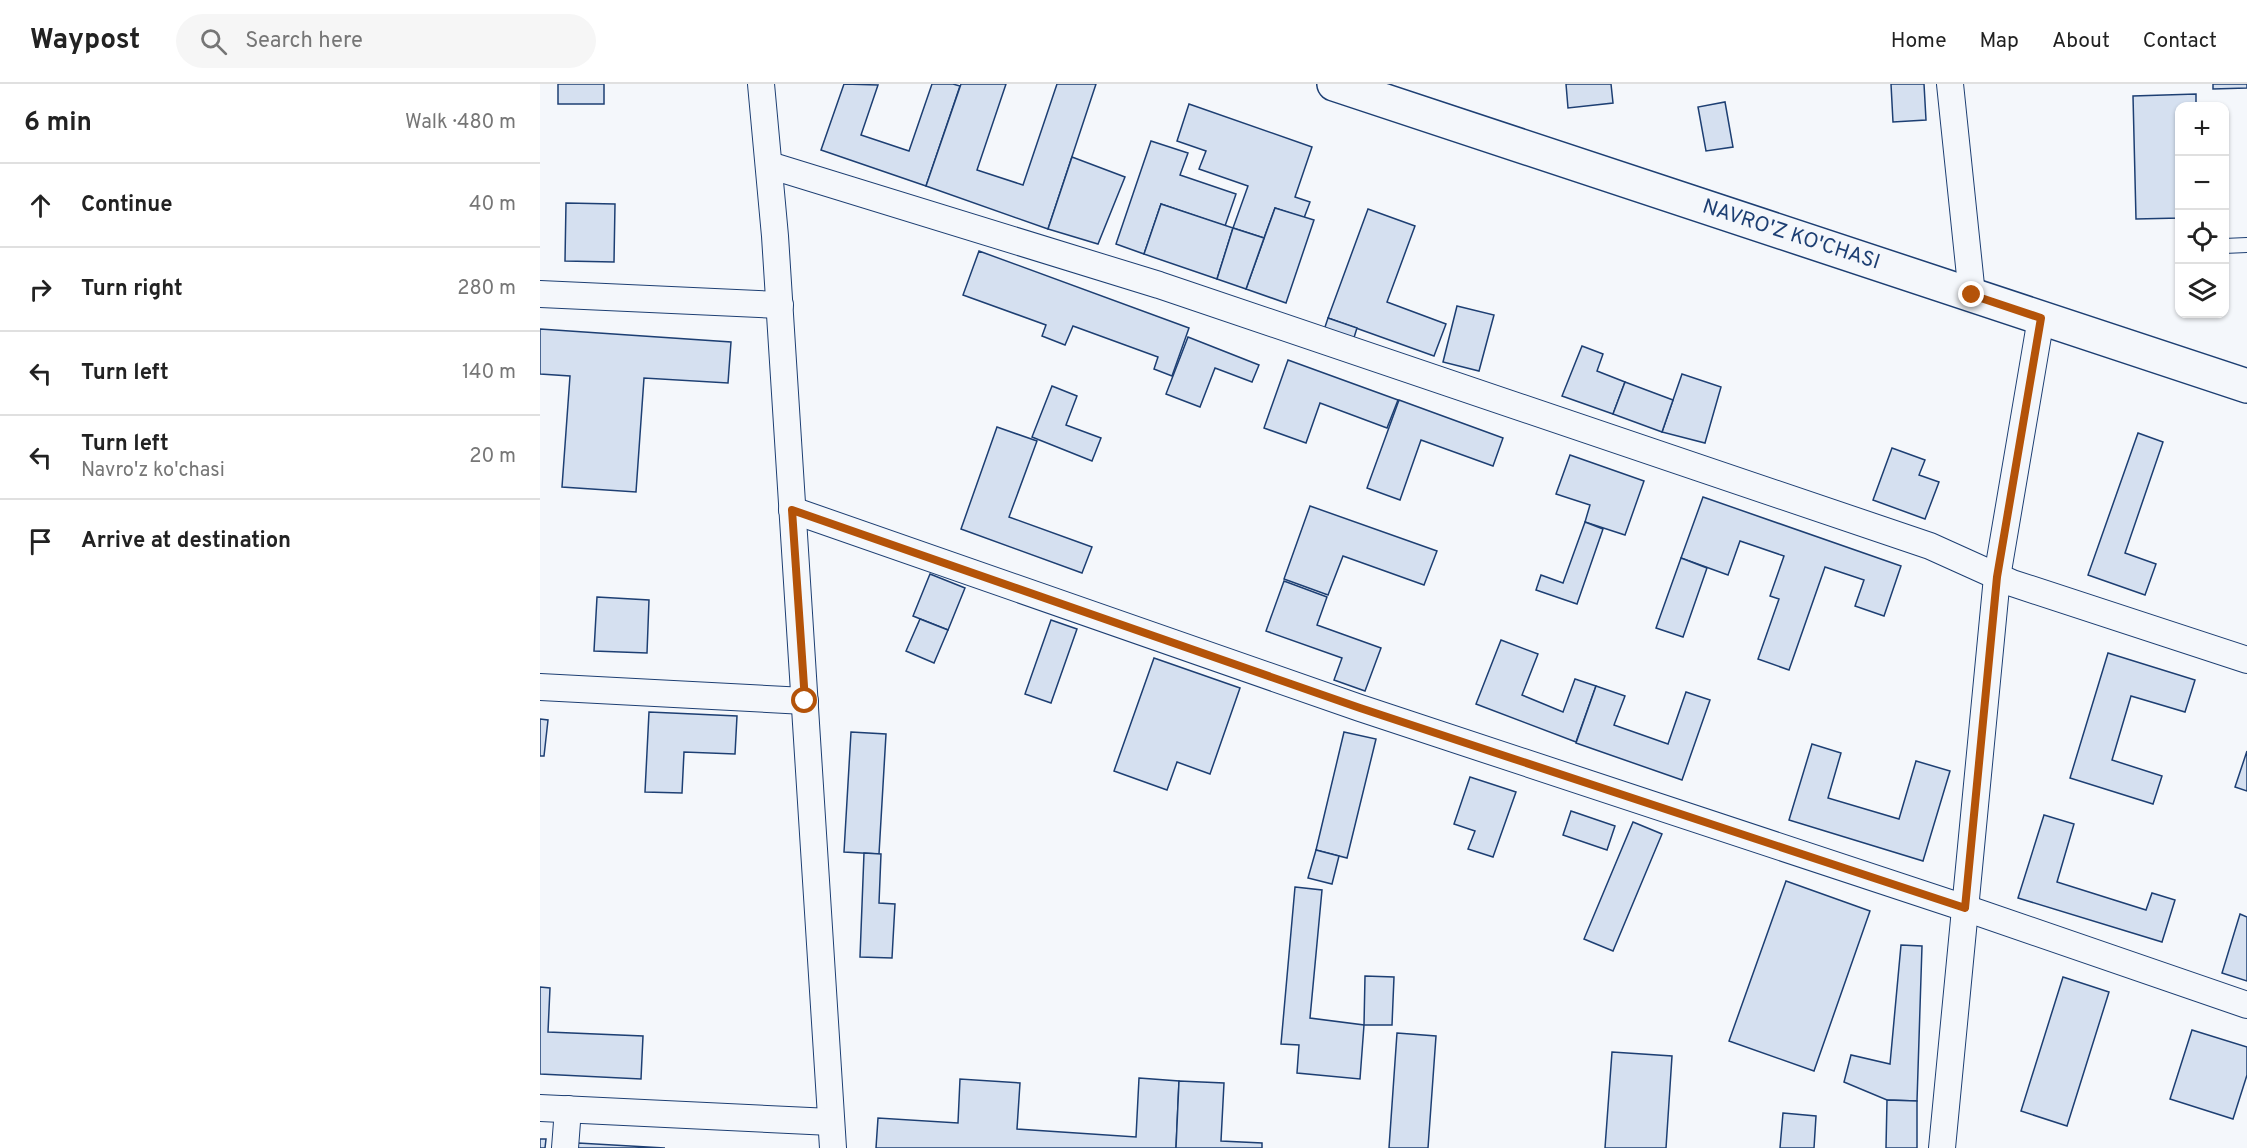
<!DOCTYPE html>
<html lang="en">
<head>
<meta charset="utf-8">
<style>
  :root { --surface:#fff; --page:#f6f6f6; --text:#222; --muted:#767676; --line:#e0e0e0 }
  body { margin:0; font-family:Overpass,sans-serif; background:var(--page); color:var(--text) }
  .controls { position:absolute; right:18px; top:18px; display:grid; overflow:hidden; border-radius:12px; box-shadow:0 2px 4px #0004 }
  .controls button { width:54px; height:54px; display:grid; place-items:center; padding:0; border:0; border-bottom:2px solid var(--line); background:var(--surface); color:var(--text); font:30px sans-serif }
  .stop { position:absolute; width:18px; height:18px; margin:-14px; border:4px solid #b45309; border-radius:50%; background:#fff }
  .stop.end { background:#b45309; border-color:#fff; box-shadow:0 2px 6px #0008 }
  .list { margin:0; padding:0; list-style:none }
  h2 { display:flex; justify-content:space-between; align-items:center; height:78px; margin:0; padding:0 24px; font-size:26px }
  h2 small { font-size:20px; font-weight:400; color:var(--muted) }
  .list li { display:grid; grid-template-columns:39px 1fr auto; gap:18px; align-items:center; box-sizing:border-box; height:84px; padding:0 24px; border-top:2px solid var(--line) }
  .list b { display:block; font-size:22px; white-space:nowrap }
  .list p { margin:0; font-size:20px; white-space:nowrap; color:var(--muted) }
  .list em { font-size:20px; font-style:normal; color:var(--muted) }
  .icon { flex:none; width:33px; height:33px; fill:none; stroke:currentColor; stroke-width:2; stroke-linecap:round; stroke-linejoin:round }
  .map { position:relative; flex:none; width:1707px; height:1064px; overflow:hidden }
  header { display:flex; align-items:center; gap:36px; box-sizing:border-box; height:84px; padding:0 30px; background:var(--surface); border-bottom:2px solid var(--line) }
  header strong { font-size:28px }
  nav { display:flex; gap:33px; margin-inline-start:auto; font-size:21px }
  .search { width:420px; height:54px; background:var(--page); display:flex; align-items:center; gap:15px; box-sizing:border-box; padding:0 21px; border-radius:33px; color:var(--muted); font-size:22px }
  main { display:flex }
  aside { flex:1; background:var(--surface) }
  .map>svg:first-child { display:block }
</style>
</head>
<body>
<header>
<strong>Waypost</strong>
<div class="search"><svg class="icon" aria-label="search" viewBox="0 0 24 24"><circle cx="10" cy="10" r="6"/><path d="M15 15l6 6"/></svg>Search here</div>
<nav><a>Home</a><a>Map</a><a>About</a><a>Contact</a></nav>
</header>
<main>
<aside>
<h2>6 min<small>Walk · 480 m</small></h2>
<ul class="list">
<li><svg class="icon" aria-label="ahead" viewBox="0 0 24 24"><path d="M12 20V5M6 11l6-6 6 6"/></svg><div><b>Continue</b></div><em>40 m</em></li>
<li><svg class="icon" aria-label="right" viewBox="0 0 24 24"><path d="M7 20v-9h11M14 6l5 5-5 5"/></svg><div><b>Turn right</b></div><em>280 m</em></li>
<li><svg class="icon" aria-label="left" viewBox="0 0 24 24"><path d="M17 20v-9H6M10 6l-5 5 5 5"/></svg><div><b>Turn left</b></div><em>140 m</em></li>
<li><svg class="icon" aria-label="left" viewBox="0 0 24 24"><path d="M17 20v-9H6M10 6l-5 5 5 5"/></svg><div><b>Turn left</b><p>Navro'z ko'chasi</p></div><em>20 m</em></li>
<li><svg class="icon" aria-label="arrive" viewBox="0 0 24 24"><path d="M6 21V4h12l-3 4 3 4H6"/></svg><div><b>Arrive at destination</b></div></li>
</ul>
</aside>
<div class="map">
<svg width="1707" height="1064" viewBox="0 0 1707 1064">
  <rect width="100%" height="100%" fill="#f4f7fb"/>
  <!-- building -->
  <g fill="#d5e0f0" stroke="#1d3f73" stroke-width="1.5">
    <rect x="18" y="0" width="46" height="20"/>
    <path d="M304,0L338,1L321,51L369,67L392,0H413L420,2L386,102L281,66Z"/>
    <path d="M421,0H466L437,86L483,101L517,0H556L508,145L386,102Z"/>
    <path d="M1026,0H1071L1073,19L1028,24Z"/>
    <path d="M1351,0H1384L1386,36L1353,38Z"/>
    <path d="M1673,0H1707V4L1673,5Z"/>
    <path d="M1656,10V22H1640V134L1596,135L1593,12Z"/>
    <path d="M1185,18L1193,63L1166,67L1158,23Z"/>
    <path d="M649,20L772,63L755,113L770,118L764,134L735,124L724,154L693,144L708,102L659,85L666,67L637,57Z"/>
    <path d="M611,57L648,69L640,91L696,110L685,142L621,120L604,170L576,160Z"/>
    <path d="M532,73L585,93L558,160L508,145Z"/>
    <path d="M26,119L75,120L74,178L25,177Z"/>
    <path d="M621,120L693,144L677,195L604,170Z"/>
    <path d="M735,124L774,136L746,219L706,205Z"/>
    <path d="M828,125L875,142L847,218L906,240L894,272L788,234Z"/>
    <path d="M693,144L724,154L706,205L677,195Z"/>
    <path d="M439,167L649,244L632,292L614,285L618,273L533,242L525,261L502,252L506,241L423,211Z"/>
    <path d="M917,222L954,231L939,287L903,278Z"/>
    <path d="M788,234L817,244L812,260L783,249Z"/>
    <path d="M0,245L191,258L188,299L104,294L96,408L22,403L30,292L0,290Z"/>
    <path d="M648,253L719,281L712,298L675,284L660,323L626,310Z"/>
    <path d="M1042,262L1063,270L1057,287L1085,298L1073,330L1022,312Z"/>
    <path d="M748,276L858,316L847,344L780,319L766,359L724,344Z"/>
    <path d="M1142,290L1181,303L1165,359L1122,348Z"/>
    <path d="M1085,298L1133,316L1122,348L1073,330Z"/>
    <path d="M512,302L537,312L526,341L561,354L552,377L492,353Z"/>
    <path d="M859,316L963,354L953,382L881,356L860,416L827,404Z"/>
    <path d="M457,343L497,357L469,433L552,463L542,489L421,445Z"/>
    <path d="M1598,349L1623,358L1585,469L1616,480L1605,511L1548,491Z"/>
    <path d="M1352,364L1385,376L1379,391L1399,398L1385,435L1333,416Z"/>
    <path d="M1030,371L1104,397L1085,451L1045,438L1050,421L1016,410Z"/>
    <path d="M1163,413L1361,482L1344,532L1315,522L1324,496L1285,483L1249,586L1218,575L1239,515L1230,512L1244,472L1200,457L1188,491L1141,474Z"/>
    <path d="M770,422L897,467L884,501L803,472L788,511L744,495Z"/>
    <path d="M1045,438L1063,445L1037,520L996,506L1001,491L1023,499Z"/>
    <path d="M1141,474L1167,484L1143,553L1116,544Z"/>
    <path d="M390,490L425,504L408,546L373,532Z"/>
    <path d="M744,497L787,513L777,541L841,564L825,607L794,596L802,574L726,547Z"/>
    <path d="M57,513L109,516L107,569L54,567Z"/>
    <path d="M380,535L408,546L394,579L366,567Z"/>
    <path d="M511,536L537,545L511,619L485,610Z"/>
    <path d="M961,556L998,570L982,611L1023,628L1035,595L1056,602L1036,658L936,620Z"/>
    <path d="M1568,569L1655,596L1645,628L1591,612L1572,676L1622,692L1613,720L1530,694Z"/>
    <path d="M614,574L700,604L670,690L637,678L627,706L574,687Z"/>
    <path d="M1056,602L1085,612L1074,641L1128,660L1146,608L1170,616L1142,696L1036,659Z"/>
    <path d="M109,628L197,632L195,670L144,668L142,709L105,708Z"/>
    <path d="M0,635L8,636L4,672H0Z"/>
    <path d="M311,648L346,650L339,770L304,768Z"/>
    <path d="M804,648L836,655L807,774L776,766Z"/>
    <path d="M1272,660L1301,669L1288,714L1359,735L1376,677L1410,687L1383,777L1249,736Z"/>
    <path d="M1707,667V707L1695,703Z"/>
    <path d="M930,693L976,708L953,773L928,765L935,747L914,740Z"/>
    <path d="M1031,727L1075,742L1067,766L1023,751Z"/>
    <path d="M1504,731L1534,740L1517,798L1606,826L1612,809L1635,816L1622,858L1478,814Z"/>
    <path d="M1093,738L1122,750L1073,867L1044,855Z"/>
    <path d="M776,766L799,772L792,800L768,794Z"/>
    <path d="M324,769L341,770L339,819L355,820L352,874L320,873Z"/>
    <path d="M1246,797L1330,827L1274,987L1189,957Z"/>
    <path d="M755,803L782,806L770,934L824,941L820,995L757,989L759,961L741,960Z"/>
    <path d="M1700,830L1707,833V897L1682,889Z"/>
    <path d="M1361,861L1382,862L1377,1017L1347,1016L1304,998L1311,971L1350,980Z"/>
    <path d="M825,892L854,893L852,941H824Z"/>
    <path d="M1523,893L1569,908L1527,1042L1481,1027Z"/>
    <path d="M0,903L10,904L8,948L103,952L101,995L0,990Z"/>
    <path d="M1652,946L1707,963V991L1693,1035L1630,1015Z"/>
    <path d="M857,949L896,952L888,1064H849Z"/>
    <path d="M1072,968L1132,972L1126,1064H1065Z"/>
    <path d="M599,994L639,997L636,1064H336L338,1034L418,1039L420,995L480,999L477,1045L596,1053Z"/>
    <path d="M639,997L684,999L681,1057L722,1059V1064H636Z"/>
    <path d="M1347,1016L1377,1017V1064H1346Z"/>
    <path d="M1243,1029L1276,1032L1274,1064H1240Z"/>
    <path d="M0,1055H6L5,1064H0Z"/>
    <path d="M38,1059L125,1064H38Z"/>
  </g>
  <g fill="none" stroke-linecap="round" stroke-linejoin="round">
    <!-- service casing -->
    <g stroke="#1d3f73" stroke-width="16">
      <path id="service" d="M1684,162L1707,161"/>
    </g>
    <!-- minor casing -->
    <g stroke="#1d3f73" stroke-width="28">
      <g id="minor">
        <path d="M221,0L235,152L293,1064"/>
        <path d="M1410,0L1432,211"/>
        <path d="M229,81L619,201L1390,462L1472,499L1707,576"/>
        <path d="M0,210L240,221"/>
        <path d="M252,426L820,624L1425,824L1707,921"/>
        <path d="M0,603L265,617"/>
        <path d="M0,1024L291,1038"/>
        <path d="M25,1064L28,1025"/>
        <path d="M1402,1064L1457,493L1501,234"/>
      </g>
    </g>
    <!-- tertiary casing -->
    <g stroke="#1d3f73" stroke-width="36">
      <path id="tertiary" d="M794,0L1707,302"/>
    </g>
    <!-- service -->
    <use href="#service" stroke="#f4f7fb" stroke-width="14"/>
    <!-- minor -->
    <use href="#minor" stroke="#f4f7fb" stroke-width="26"/>
    <!-- tertiary -->
    <use href="#tertiary" stroke="#f4f7fb" stroke-width="33"/>
  </g>
  <g fill="none" stroke-linecap="round" stroke-linejoin="round">
    <!-- route -->
    <path stroke="#b45309" stroke-width="8" d="M265,617L252,426L820,624L1425,824L1457,493L1501,234L1432,211"/>
  </g>
  <g text-anchor="middle" dominant-baseline="central" stroke-width="4.5" stroke-linejoin="round" paint-order="stroke">
    <!-- street labels -->
    <g font-size="21" fill="#1d3f73" stroke="#f4f7fb">
      <text transform="translate(1251 151) rotate(18)">NAVRO'Z KO'CHASI</text>
    </g>
  </g>
</svg>
<div class="controls">
<button>+</button>
<button>−</button>
<button><svg class="icon" aria-label="locate" viewBox="0 0 24 24"><circle cx="12" cy="12" r="6"/><path d="M12 2v4M12 18v4M2 12h4M18 12h4"/></svg></button>
<button><svg class="icon" aria-label="layers" viewBox="0 0 24 24"><path d="M12 4l9 5-9 5-9-5zM3 14l9 5 9-5"/></svg></button>
</div>
<div class="stop" style="left:265px;top:617px"></div>
<div class="stop end" style="left:1432px;top:211px"></div>
</div>
</main>
</body>
</html>
